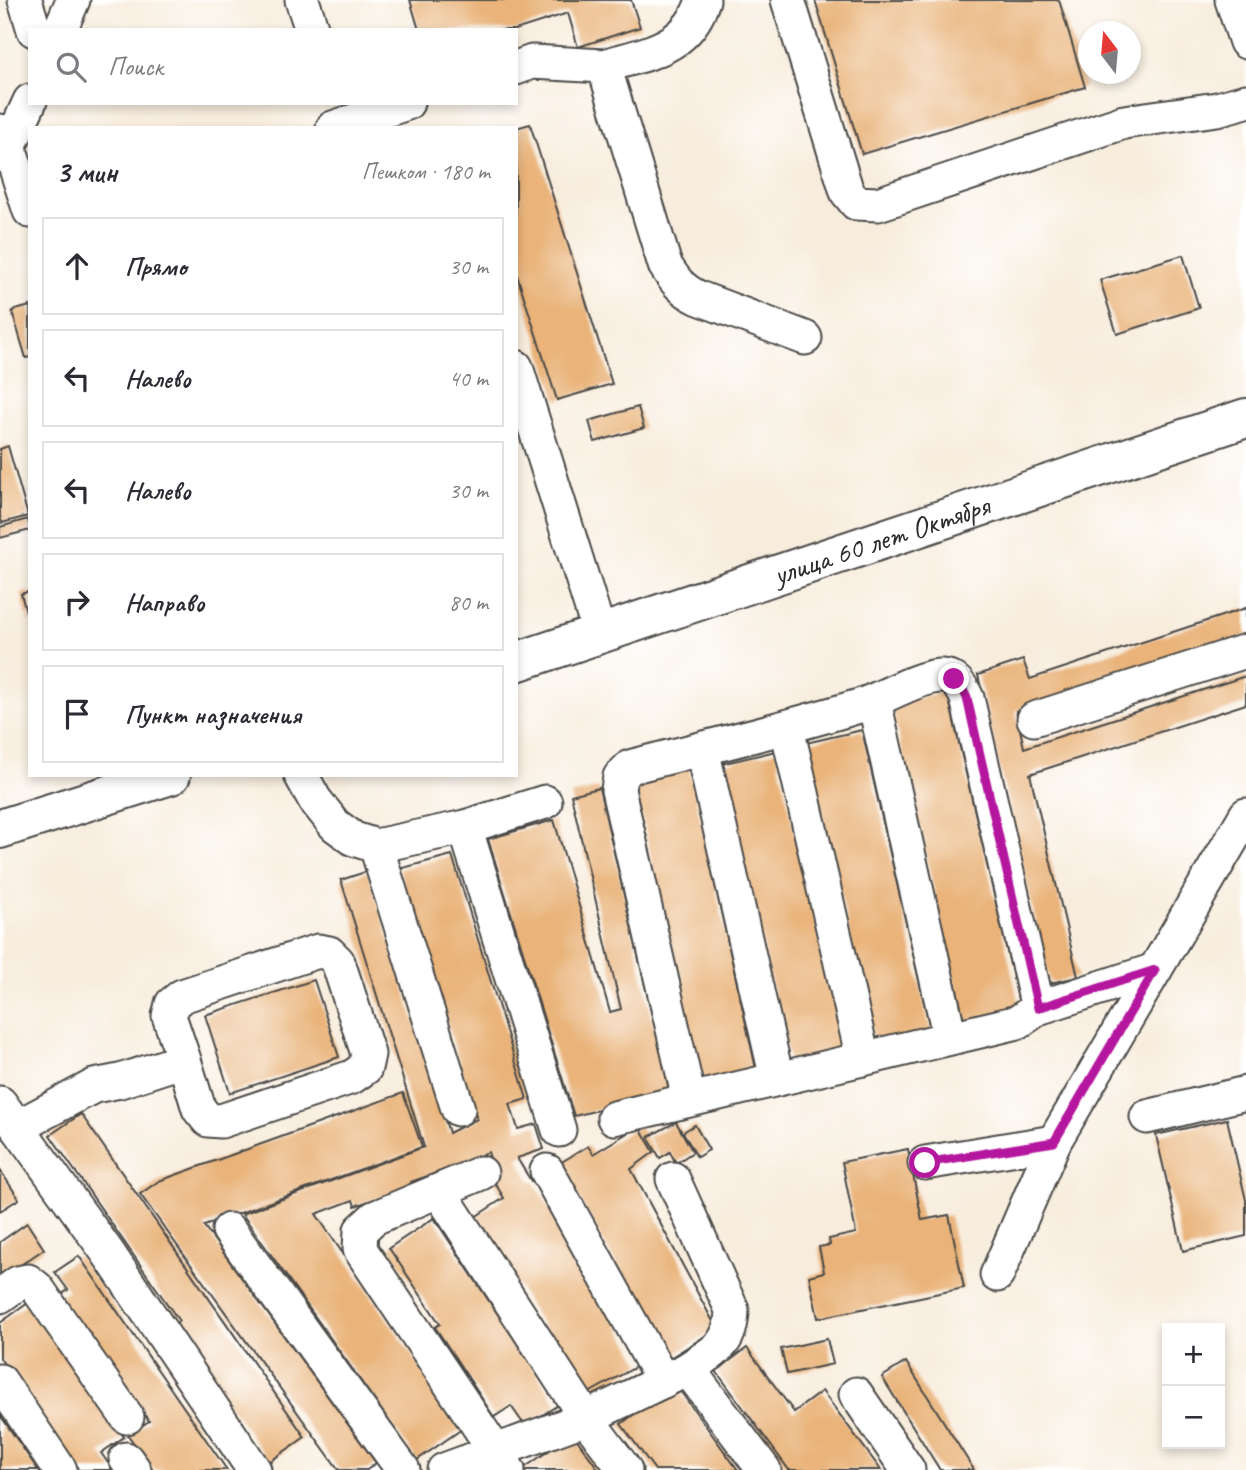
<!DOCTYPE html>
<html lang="ru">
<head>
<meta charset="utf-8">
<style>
  :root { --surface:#fff; --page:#f2f2f3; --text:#2b2b33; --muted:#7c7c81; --line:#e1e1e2 }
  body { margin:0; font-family:Caveat,sans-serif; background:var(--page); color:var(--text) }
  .controls { position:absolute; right:21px; bottom:21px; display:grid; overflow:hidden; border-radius:0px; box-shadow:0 4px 10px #0003 }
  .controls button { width:63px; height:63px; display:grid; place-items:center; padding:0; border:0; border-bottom:2px solid var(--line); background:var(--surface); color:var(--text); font:35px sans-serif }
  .compass { position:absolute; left:1078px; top:21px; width:63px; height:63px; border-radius:50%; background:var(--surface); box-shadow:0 4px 10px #0003; rotate:344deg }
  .stop { position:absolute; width:21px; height:21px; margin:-16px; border:5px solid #b5179e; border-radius:50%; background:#fff }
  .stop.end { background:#b5179e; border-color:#fff; box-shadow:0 2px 7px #0008 }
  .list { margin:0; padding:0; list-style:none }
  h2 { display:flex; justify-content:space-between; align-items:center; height:91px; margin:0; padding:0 28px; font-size:30px }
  h2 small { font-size:23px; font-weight:400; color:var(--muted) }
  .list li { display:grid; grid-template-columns:46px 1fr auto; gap:21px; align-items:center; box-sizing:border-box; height:98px; margin:0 14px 14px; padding:0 14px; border:2px solid var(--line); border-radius:0px }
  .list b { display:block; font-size:26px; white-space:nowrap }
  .list em { font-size:23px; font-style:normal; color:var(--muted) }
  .icon { flex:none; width:38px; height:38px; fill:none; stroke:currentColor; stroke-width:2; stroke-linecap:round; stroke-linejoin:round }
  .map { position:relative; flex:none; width:1246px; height:1470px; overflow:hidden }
  .search { position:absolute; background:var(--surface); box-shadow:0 4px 10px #0003; left:28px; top:28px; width:490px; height:77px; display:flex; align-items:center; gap:18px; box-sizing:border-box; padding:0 24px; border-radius:0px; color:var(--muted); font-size:26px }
  .panel { position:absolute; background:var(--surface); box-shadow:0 4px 10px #0003; left:28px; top:126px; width:490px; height:651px; border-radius:0px }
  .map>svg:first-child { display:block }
</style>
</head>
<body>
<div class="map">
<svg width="1246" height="1470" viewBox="0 0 1246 1470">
  <rect width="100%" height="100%" fill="#fff"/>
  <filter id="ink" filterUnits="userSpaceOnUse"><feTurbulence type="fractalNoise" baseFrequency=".0143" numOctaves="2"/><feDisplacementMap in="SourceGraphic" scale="14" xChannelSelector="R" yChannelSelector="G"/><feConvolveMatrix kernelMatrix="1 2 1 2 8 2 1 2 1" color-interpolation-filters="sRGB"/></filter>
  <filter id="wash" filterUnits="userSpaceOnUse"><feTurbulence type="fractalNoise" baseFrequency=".00686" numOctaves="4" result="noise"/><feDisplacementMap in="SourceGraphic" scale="28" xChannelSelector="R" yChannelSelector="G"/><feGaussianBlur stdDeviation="1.57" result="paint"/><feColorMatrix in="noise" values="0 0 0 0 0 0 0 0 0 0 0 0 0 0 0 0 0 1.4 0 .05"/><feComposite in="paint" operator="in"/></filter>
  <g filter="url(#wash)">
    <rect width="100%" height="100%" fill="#f8eddd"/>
    <g id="blocks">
      <!-- building -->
      <g fill="#e9b379">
        <path d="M410,0H631L640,27L578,47L568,13L515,30H419Z"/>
        <path d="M815,0H1059L1085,87L862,154Z"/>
        <path d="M530,124L612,384L557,400L516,272V128Z"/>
        <path d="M1183,255L1199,308L1117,334L1100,280Z"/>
        <path d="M30,306V357L26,358L12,311Z"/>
        <path d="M638,407L644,428L595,442L589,421Z"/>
        <path d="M8,446L28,516L2,523L0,516V449Z"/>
        <path d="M28,519L30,530L0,538V527Z"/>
        <path d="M30,591V622H29L21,594Z"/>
        <path d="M1246,608V636L1016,711L1024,748L1246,676V704L1030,774L1078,977L1050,983L978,675L1023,660L1030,679Z"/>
        <path d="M947,691L1021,1012L965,1025L891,704Z"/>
        <path d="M862,730L931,1033L875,1046L806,743Z"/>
        <path d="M776,751L845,1050L790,1064L721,764Z"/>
        <path d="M689,768L757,1073L702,1085L634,781Z"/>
        <path d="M599,788L670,1092L574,1116L488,839L554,820L610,1012L621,1009L571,795Z"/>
        <path d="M452,855L527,1099L510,1104L518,1129L536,1124L544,1149L517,1158L531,1181L533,1180L641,1364L585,1395L475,1217L504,1198L487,1170L493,1167L488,1152L464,1163L411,1182L412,1186L355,1206L353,1200L316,1214L462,1429L417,1460L242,1214L424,1147L341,880L368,871L449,1133L477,1119L399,869Z"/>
        <path d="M314,980L339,1057L230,1093L205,1015Z"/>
        <path d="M403,1093L422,1147L204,1226L376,1463L367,1470H339L140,1194L159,1181Z"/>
        <path d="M81,1114L305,1437L269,1462L174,1325L179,1321L50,1135Z"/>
        <path d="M1227,1119L1246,1200V1236L1183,1251L1156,1135Z"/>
        <path d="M676,1122L693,1152L676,1163L670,1152L660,1158L648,1137Z"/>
        <path d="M695,1125L709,1150L697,1157L683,1132Z"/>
        <path d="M639,1126L654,1152L631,1169L717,1329L668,1359L560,1163L588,1146L593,1154Z"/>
        <path d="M908,1149L922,1220L949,1215L964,1288L818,1318L809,1276L824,1272L819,1247L830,1245L829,1239L856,1233L842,1162Z"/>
        <path d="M0,1170L19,1199L0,1211Z"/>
        <path d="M434,1218L558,1405L525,1426L511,1406L494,1417L435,1327L440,1324L389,1248Z"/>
        <path d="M27,1223L44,1249L0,1279V1242Z"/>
        <path d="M79,1256L227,1470H153L128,1435L149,1421L91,1337L55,1299L68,1290L55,1272Z"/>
        <path d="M31,1301L124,1437L101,1453L113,1470H76L0,1358V1323Z"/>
        <path d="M827,1339L833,1364L787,1374L781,1349Z"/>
        <path d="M747,1348L794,1412L822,1391L881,1470H789L716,1371Z"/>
        <path d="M906,1362L974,1470H940L882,1377Z"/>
        <path d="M675,1384L738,1470H655L621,1424Z"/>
        <path d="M0,1415L38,1470H0Z"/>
        <path d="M573,1434L599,1470H525L524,1468Z"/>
      </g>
    </g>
  </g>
  <g filter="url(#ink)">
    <use href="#blocks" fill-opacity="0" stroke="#4a4846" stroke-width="2"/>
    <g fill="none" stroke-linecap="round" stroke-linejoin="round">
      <!-- minor casing -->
      <g stroke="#4a4846" stroke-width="37">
        <g id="minor">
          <path d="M25,0L34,30"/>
          <path d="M302,0L312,30"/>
          <path d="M788,0L847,192L856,203L878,204L1124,122L1217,109L1246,101"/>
          <path d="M1232,0L1246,42"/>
          <path d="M60,30L73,0"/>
          <path d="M604,66C647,53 688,49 703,0"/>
          <path d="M516,68L532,62L604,66L665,265C675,281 682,290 699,298L805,338"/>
          <path d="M333,128L407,103"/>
          <path d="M0,131L9,147L30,211"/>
          <path d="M9,147L30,101"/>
          <path d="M516,367L600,635"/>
          <path d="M874,701L950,1038"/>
          <path d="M1034,719L1246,651"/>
          <path d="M787,728L863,1059"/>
          <path d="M702,749L777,1079"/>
          <path d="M301,775L315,800L335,825L354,839L376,846L465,827L545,802"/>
          <path d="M465,827L559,1130"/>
          <path d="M376,846L458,1109"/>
          <path d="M689,1099L618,790L620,777L630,767C707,747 784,729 859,706C884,698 915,678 940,676C955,675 962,687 967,698L1038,1008"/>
          <path d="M0,1103L108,1253L254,1470"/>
          <path d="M1147,1117L1246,1093"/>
          <path d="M614,1118L1018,1022L1038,1008L1155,970"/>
          <path d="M17,1127L94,1086L120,1081L184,1060L199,1109L208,1120L221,1121L352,1077L365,1068L368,1054L338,962L329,953L318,951L182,996L172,1004L169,1016L184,1060"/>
          <path d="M925,1163L1054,1142"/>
          <path d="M547,1171L663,1381"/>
          <path d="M481,1173L374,1218L361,1230L360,1249L508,1470"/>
          <path d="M673,1179L732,1310C731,1346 715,1350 688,1369"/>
          <path d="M439,1191L586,1418L625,1470"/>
          <path d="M229,1230L403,1470"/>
          <path d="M997,1275L1054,1142L1246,815"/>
          <path d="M0,1296L18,1283L28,1281L37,1288L127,1417"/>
          <path d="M0,1381L60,1470"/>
          <path d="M856,1394L908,1470"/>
          <path d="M126,1459L134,1470"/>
          <path d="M444,1470L586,1418L688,1369L764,1470"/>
        </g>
      </g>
      <!-- major casing -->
      <g stroke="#4a4846" stroke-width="42">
        <g id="major">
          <path id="s1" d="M516,662L1246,418"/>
          <path d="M0,829L171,775"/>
        </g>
      </g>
      <!-- minor -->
      <use href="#minor" stroke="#fff" stroke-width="33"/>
      <!-- major -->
      <use href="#major" stroke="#fff" stroke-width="38"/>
    </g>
  </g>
  <g fill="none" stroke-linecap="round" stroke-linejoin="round" filter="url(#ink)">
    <!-- route -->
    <path stroke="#b5179e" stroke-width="9" d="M925,1163L1054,1142L1155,970L1038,1008L967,698L961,686L954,679"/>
  </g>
  <g text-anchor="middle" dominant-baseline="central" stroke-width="5" stroke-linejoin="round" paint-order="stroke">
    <!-- street labels -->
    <g font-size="30" fill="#2b2b2b" stroke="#fff">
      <text stroke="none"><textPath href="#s1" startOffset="385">улица 60 лет Октября</textPath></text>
    </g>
  </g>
</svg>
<div class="controls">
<button>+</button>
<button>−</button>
</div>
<svg class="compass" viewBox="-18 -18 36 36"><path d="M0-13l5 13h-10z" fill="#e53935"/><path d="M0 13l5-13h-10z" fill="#7c7c81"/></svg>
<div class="stop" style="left:925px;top:1163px"></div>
<div class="stop end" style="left:954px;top:679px"></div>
<div class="search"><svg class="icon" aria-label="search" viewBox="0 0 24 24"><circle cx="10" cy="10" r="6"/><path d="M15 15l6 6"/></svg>Поиск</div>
<section class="panel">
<h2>3 мин<small>Пешком · 180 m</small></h2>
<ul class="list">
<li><svg class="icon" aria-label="ahead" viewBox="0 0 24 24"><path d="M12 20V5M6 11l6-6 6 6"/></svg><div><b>Прямо</b></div><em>30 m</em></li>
<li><svg class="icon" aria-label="left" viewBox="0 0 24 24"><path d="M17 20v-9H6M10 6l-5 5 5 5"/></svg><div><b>Налево</b></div><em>40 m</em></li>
<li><svg class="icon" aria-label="left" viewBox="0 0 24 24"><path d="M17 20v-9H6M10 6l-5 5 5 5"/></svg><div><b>Налево</b></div><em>30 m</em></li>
<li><svg class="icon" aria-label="right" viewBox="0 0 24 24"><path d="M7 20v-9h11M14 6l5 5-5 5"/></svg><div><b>Направо</b></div><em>80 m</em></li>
<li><svg class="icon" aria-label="arrive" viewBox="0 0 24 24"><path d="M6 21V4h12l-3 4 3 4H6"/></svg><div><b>Пункт назначения</b></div></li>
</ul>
</section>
</div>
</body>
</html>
